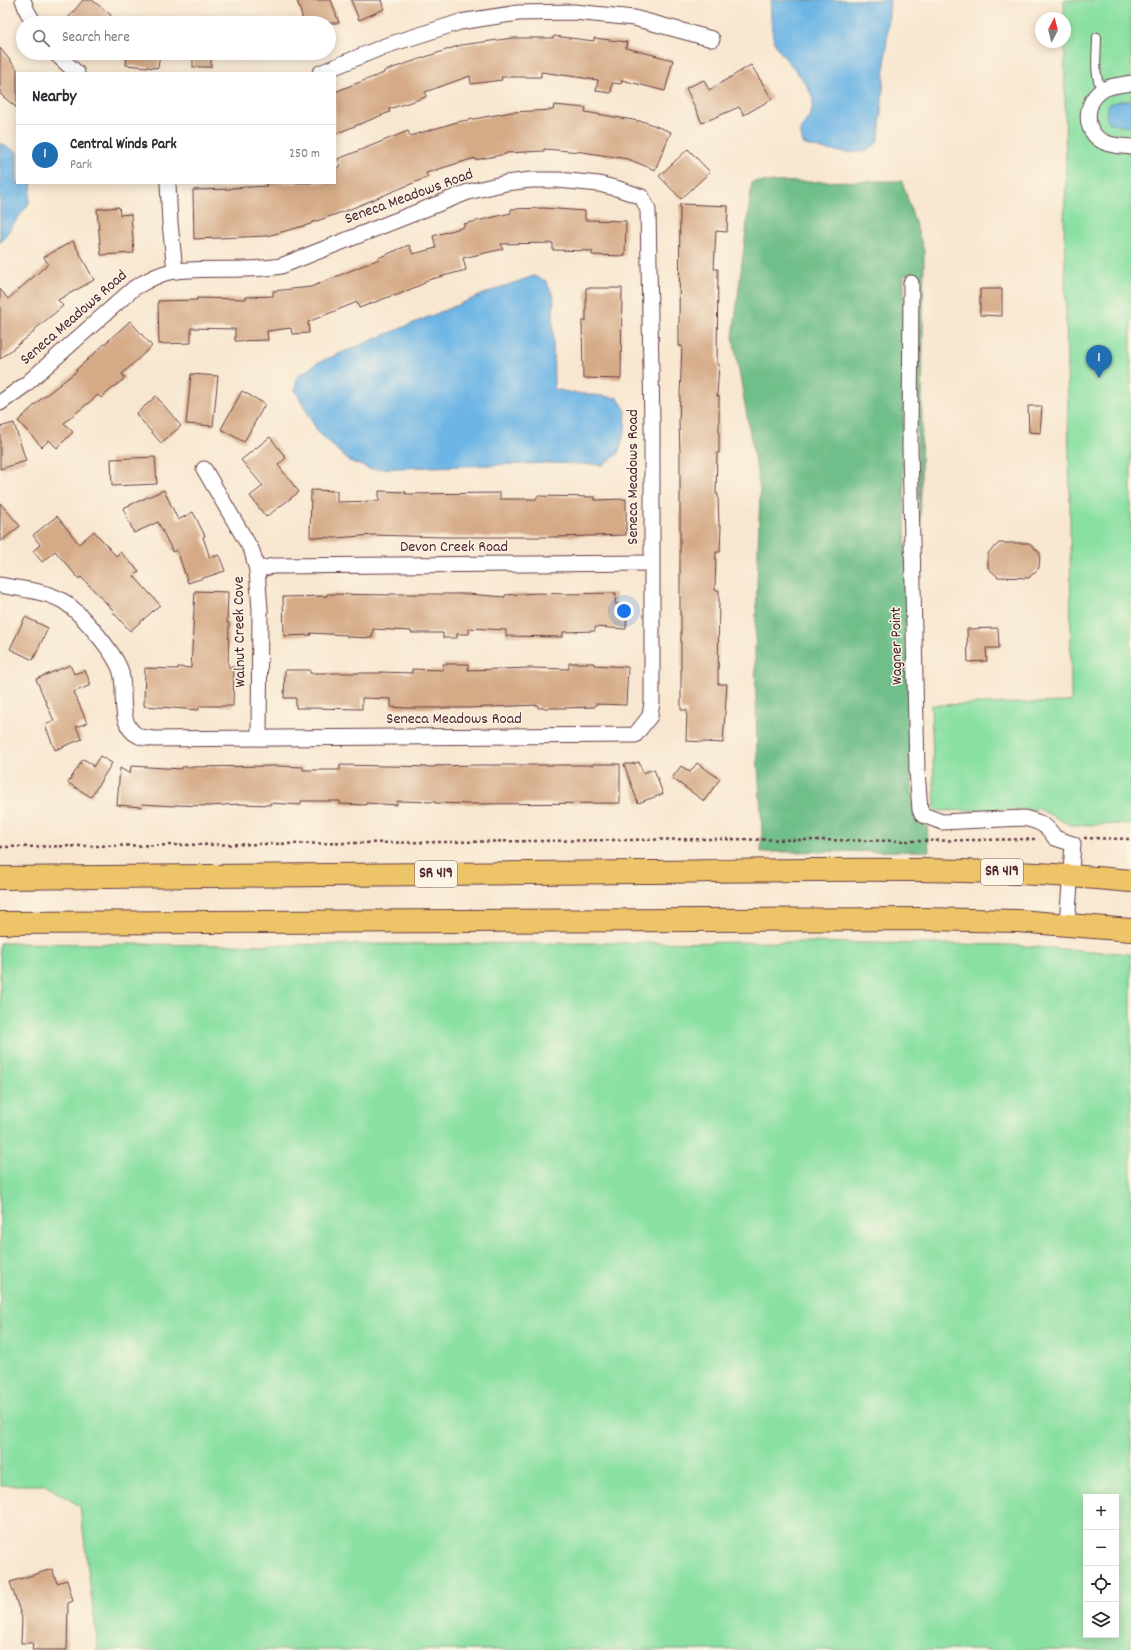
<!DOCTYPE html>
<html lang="en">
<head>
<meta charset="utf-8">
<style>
  :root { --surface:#fff; --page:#f2f2f3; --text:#2b2b33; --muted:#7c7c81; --line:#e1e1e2; --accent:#1f6fb2 }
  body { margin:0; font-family:Dekko,sans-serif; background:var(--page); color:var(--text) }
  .controls { position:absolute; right:12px; bottom:12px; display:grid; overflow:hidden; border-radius:0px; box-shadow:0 2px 10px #0003 }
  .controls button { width:36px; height:36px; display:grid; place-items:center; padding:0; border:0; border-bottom:1px solid var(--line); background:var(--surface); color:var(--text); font:20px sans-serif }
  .compass { position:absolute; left:1035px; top:12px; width:36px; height:36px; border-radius:50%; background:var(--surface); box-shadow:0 2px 10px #0003; rotate:7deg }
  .you { position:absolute; left:624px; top:611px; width:14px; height:14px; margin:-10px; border:3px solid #fff; border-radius:50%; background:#1a73e8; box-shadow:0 0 0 6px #1a73e833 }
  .badge { display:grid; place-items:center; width:26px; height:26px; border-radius:50%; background:var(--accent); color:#fff; font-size:13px; font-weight:700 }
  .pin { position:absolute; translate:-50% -33px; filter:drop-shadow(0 1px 2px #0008) }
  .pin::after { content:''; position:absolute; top:21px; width:14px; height:12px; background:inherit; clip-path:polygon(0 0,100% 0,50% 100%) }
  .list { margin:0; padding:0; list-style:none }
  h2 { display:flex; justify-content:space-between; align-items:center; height:52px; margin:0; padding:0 16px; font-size:17px }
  h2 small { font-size:13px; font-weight:400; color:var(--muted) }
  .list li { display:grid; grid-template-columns:26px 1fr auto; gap:12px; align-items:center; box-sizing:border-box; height:60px; padding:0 16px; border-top:1px solid var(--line) }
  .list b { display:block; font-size:15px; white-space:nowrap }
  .list p { margin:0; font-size:13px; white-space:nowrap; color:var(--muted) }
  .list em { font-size:13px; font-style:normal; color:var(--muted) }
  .icon { flex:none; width:22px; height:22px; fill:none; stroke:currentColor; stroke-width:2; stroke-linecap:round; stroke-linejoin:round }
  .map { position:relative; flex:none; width:1131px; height:1650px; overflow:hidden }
  .search { position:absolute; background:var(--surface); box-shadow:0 2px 10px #0003; left:16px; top:16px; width:320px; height:44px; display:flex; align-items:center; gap:10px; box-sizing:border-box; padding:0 14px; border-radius:22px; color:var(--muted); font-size:15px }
  .panel { position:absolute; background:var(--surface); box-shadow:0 2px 10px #0003; left:16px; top:72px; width:320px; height:112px; border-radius:0px }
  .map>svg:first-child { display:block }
</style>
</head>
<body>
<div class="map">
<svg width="1131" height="1650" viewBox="0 0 1131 1650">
  <rect width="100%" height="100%" fill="#fcf5e5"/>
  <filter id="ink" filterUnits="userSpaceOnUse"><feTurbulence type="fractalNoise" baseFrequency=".025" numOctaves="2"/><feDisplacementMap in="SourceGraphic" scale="8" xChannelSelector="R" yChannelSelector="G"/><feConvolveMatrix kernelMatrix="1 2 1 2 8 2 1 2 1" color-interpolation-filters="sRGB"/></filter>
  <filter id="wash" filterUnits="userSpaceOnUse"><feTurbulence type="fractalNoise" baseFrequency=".012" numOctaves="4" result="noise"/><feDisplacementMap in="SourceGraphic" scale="16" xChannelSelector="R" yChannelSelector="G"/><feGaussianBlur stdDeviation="0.9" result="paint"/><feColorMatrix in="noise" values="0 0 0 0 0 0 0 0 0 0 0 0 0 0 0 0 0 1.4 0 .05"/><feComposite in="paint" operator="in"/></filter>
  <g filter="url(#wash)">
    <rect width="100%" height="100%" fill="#f8e7d0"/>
    <!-- green -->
    <g fill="#8ae0a3" stroke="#6a8067" fill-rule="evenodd">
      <path d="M1064,0H1131V824L1070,825L1039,809L935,811L931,705L1071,702L1070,504L1064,219L1066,182Z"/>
      <path d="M793,942L1010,945L1131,954V1650H96L98,1647L80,1506L45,1485H0V943L240,945ZM1086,1497H1116V1635H1086Z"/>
    </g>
    <!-- forest -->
    <path fill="#6fbe89" stroke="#5c6e5a" d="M902,181L924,251L920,553L917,447V274L904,275L903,448L913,811L917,820L927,826L929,851L761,852L762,828L757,750L755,651L760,489L733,337L752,182Z"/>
    <!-- water -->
    <g fill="#6db5e5" stroke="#5c6a88">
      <path d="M771,0H890L879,138C878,140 876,144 874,146C861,159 818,149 803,144L800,130C805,123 813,112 813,102C812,85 785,60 776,46C771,37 770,10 771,0Z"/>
      <path d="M1120,101H1131V127L1116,125L1109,122L1106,116L1108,106L1113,103Z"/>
      <path d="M0,143L17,152V183H32L29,203L0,243Z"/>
      <path d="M534,276L546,281L554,297L553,318L554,389L568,392L618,398L626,411L625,431L618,454L603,465L551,463L370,469L349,461L318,432L295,390L297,377L317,363L496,289Z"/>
    </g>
    <g id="blocks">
      <!-- building -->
      <g fill="#d5aa87">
        <path d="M83,0H92L111,15L104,23H64Z"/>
        <path d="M297,0H331L339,23H304Z"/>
        <path d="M351,0H381L384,9L359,20Z"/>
        <path d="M554,36L594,41V38L627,42L626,48L673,60L665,91L622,80L621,84L612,83L611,93L596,91L598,80L541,72V77H501L502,80L471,84L470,76L425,92L426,97L389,109L390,112L335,134V92L347,87L384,73V71L461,45L513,38H553Z"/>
        <path d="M0,48L17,69V108L0,94Z"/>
        <path d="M127,53H160L158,68L126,65Z"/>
        <rect x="193" y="53" width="18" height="14"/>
        <path d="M751,65L772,99L744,115L739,107L702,123L686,88L704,80L709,90Z"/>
        <path d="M554,105L586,108L585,112L645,122L671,132L655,170L628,159L582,152L544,149V151L506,153V154L475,160V158L426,173L428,177L348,210L311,223V224L267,236L194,239L193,190L231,189V188L267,186L266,183H335V169L341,166L338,159L408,131L410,136L457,122L512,112L553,110Z"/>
        <path d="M688,149L710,172L681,199L659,176Z"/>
        <path d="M680,204L728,206L727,232L716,231L714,269H718L717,364H719L717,396H719V453H717L716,494H718L719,526H721L720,552H716L715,590H719L718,684H727L723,743L686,741L687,710H681V615H680V455L679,422L682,346H679V327Z"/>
        <path d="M119,207L120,215L131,214L134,253L101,255L97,209Z"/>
        <path d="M543,208L585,211V220L626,221L625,256L592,255V251L553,250V243L501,244L503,249L463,258L466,270L424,281L425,283L395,296L394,295L359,308L357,302L308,322L309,333L292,334L291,328L267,331L268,340L235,341V329L191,328V343L159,344L158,301L197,300V298L246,299V297L273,296V291L311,287L379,259L378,258L409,245L413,254L436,248L433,236L464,227V224L511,213V209Z"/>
        <path d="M73,241L94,280L58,300L63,306L33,331L34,332L0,359V289L8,299L48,264L44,257Z"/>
        <path d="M586,288H622L621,379L583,378L582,321H586Z"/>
        <path d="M980,289H1002V316L980,315Z"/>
        <path d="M130,321L152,346L122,374L125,378L101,398L98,395L64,423L73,432L57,448L49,440L42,447L18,421L41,399L77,371L76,370Z"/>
        <path d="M191,374L218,376L213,426L186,424Z"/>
        <path d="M242,391L265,404L244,442L221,429Z"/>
        <path d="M156,396L181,426L161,443L136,414Z"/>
        <path d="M1028,406H1042L1040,433L1029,432Z"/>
        <path d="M14,423L26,461L0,469V427Z"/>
        <path d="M270,437L286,458L278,465L299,492L266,517L250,496L263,486L241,460Z"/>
        <path d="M155,457L157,484L112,486L111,459Z"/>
        <path d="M164,490L178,520L193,512L205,536L203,537L210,558L219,555L225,571L188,583L177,550L173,552L158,522L134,533L123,508Z"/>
        <path d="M311,490L337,491V502L379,501V491L406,492L405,494L500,493V499H537V496L595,497V500L626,499V535L553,537H442L373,535L336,538L310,537Z"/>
        <path d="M0,503L20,526L0,542Z"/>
        <path d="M57,516L79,544L94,531L116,556L120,552L139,571L134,576L160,605L130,631L112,611L113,610L81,577L79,579L55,551L42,562L33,551L40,545L33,535Z"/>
        <path d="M999,543H1029L1040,553L1039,568L1029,578L998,577L988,568V553Z"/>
        <path d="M195,591L228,592L227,623H229L228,667H234L233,706H199V710L144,706L145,668L178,669V667L191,668Z"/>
        <path d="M537,593L564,594L616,593L615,604H627L626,629L595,627V631L563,632V637L506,636V630L469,628V634H457V638H443V633H411V631L373,629L372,638L347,637V635L310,633L311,635L284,636L283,597L327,596V594L390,595V594H468L505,597V595Z"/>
        <path d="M25,617L48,628L33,660L10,649Z"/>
        <path d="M998,628L999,648H986L987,661L968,662L967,629Z"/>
        <path d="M569,663H594V665L628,667L626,705L595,704V707L563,708H538V705L468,708H405L391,707V699L362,698V709L310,708H296V698H284L285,670H310V673H380V672L412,673V669L443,670V664H468V670L531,668L569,669Z"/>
        <path d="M70,665L74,674L85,670L91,685L74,692L87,723L76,727L82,739L55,750L45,725L54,721L36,679Z"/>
        <path d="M100,756L112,763L91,797L68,783L83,759L92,764L93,767Z"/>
        <path d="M639,762L643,773L654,769L663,794L638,803L624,764H632Z"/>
        <path d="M697,763L720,779L704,801L672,778L681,766L690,772Z"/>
        <path d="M593,764H620V803L468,804L435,803V802L397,801V805L366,803V805L340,804V801H301V805L270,803V805L240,804L209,806L175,805L174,806L142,804L141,807L117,805L120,768L130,774L131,766L182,769V767L278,766L303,767V770H340V765L435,767V766L476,765H593Z"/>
        <path d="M52,1569L57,1583L67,1580L73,1601L68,1603L67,1650H32L33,1643H21L22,1618L10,1582Z"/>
      </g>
    </g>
  </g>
  <g filter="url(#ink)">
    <use href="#blocks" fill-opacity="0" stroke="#643d44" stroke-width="1"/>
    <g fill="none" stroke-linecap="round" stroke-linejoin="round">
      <!-- service casing -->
      <g stroke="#643d44" stroke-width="10">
        <path id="service" d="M1097,37C1097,54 1093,75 1102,90"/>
      </g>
      <!-- minor casing -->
      <g stroke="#643d44" stroke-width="17">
        <g id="minor">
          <path d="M23,0L27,11L34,23"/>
          <path d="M55,53L77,73"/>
          <path d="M320,73L385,46L460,22L518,13L574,12L634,18L712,39"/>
          <path d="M1131,83C1122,85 1109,85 1101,91C1084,103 1083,133 1104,142C1111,146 1123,146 1131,147"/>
          <path d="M168,183L170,223L175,271"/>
          <path d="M911,283L910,447L917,771L920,810L923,815L942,822L1024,818C1040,822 1046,824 1055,838L1073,844L1067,924"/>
          <path d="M0,403L25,385L134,288C147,281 161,272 176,271C211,267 246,272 281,266L468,192L506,183L531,180H558L599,184L619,189L642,197L648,210L652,423V702L650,716L635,735L154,739C149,738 143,738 139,736C115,725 128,689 120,669C113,651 77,607 59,599C42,590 19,589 0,585"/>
          <path d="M204,469L252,551L257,570L260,610L259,737"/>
          <path d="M257,570L273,566L651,563"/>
        </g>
      </g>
      <!-- primary casing -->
      <g stroke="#643d44" stroke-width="24">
        <g id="primary">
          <path d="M0,878C214,876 428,874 642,872C805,870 969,865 1131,881"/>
          <path d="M0,923L923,919L1018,921L1131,930"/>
        </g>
      </g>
      <!-- path -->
      <g stroke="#643d44" stroke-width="2.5" stroke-dasharray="3 3" stroke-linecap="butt">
        <path d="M1084,838L1131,839"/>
        <path d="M0,847L711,839L915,841L1037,839"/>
      </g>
      <!-- service -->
      <use href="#service" stroke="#fff" stroke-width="8"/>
      <!-- minor -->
      <use href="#minor" stroke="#fff" stroke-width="15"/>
      <!-- primary -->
      <use href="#primary" stroke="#eec469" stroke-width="22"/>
    </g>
  </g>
  <g text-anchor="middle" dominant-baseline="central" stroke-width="3" stroke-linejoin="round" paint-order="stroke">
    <!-- shield labels -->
    <g fill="#fcf5e5" stroke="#7f5f63" stroke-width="1">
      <rect x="981" y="859" width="42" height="26" rx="3"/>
      <rect x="415" y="861" width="42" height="26" rx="3"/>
    </g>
    <g font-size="15" font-weight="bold" fill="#4a1f2b">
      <text x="1002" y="872">SR 419</text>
      <text x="436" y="874">SR 419</text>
    </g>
    <!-- street labels -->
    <g font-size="16" fill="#4a1f2b" stroke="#fcf5e5">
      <text transform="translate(409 197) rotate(-20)">Seneca Meadows Road</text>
      <text transform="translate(74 318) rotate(-41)">Seneca Meadows Road</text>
      <text transform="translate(633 477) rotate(-90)">Seneca Meadows Road</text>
      <text x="454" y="547">Devon Creek Road</text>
      <text transform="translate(240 632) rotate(-91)">Walnut Creek Cove</text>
      <text transform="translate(897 646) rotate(-91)">Wagner Point</text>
      <text x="454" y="719">Seneca Meadows Road</text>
    </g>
  </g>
</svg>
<div class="controls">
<button>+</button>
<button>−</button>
<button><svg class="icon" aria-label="locate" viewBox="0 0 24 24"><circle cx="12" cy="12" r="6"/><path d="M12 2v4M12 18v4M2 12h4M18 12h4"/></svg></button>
<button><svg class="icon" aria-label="layers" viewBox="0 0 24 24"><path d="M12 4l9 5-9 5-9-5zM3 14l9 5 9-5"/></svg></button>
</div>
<svg class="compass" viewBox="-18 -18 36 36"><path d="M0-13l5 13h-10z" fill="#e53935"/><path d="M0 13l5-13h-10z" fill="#7c7c81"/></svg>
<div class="you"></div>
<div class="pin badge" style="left:1099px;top:378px">1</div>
<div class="search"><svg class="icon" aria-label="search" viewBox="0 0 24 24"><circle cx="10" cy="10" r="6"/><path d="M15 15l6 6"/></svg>Search here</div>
<section class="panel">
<h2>Nearby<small></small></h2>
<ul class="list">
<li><span class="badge">1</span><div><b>Central Winds Park</b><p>Park</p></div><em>250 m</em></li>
</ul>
</section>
</div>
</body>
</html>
